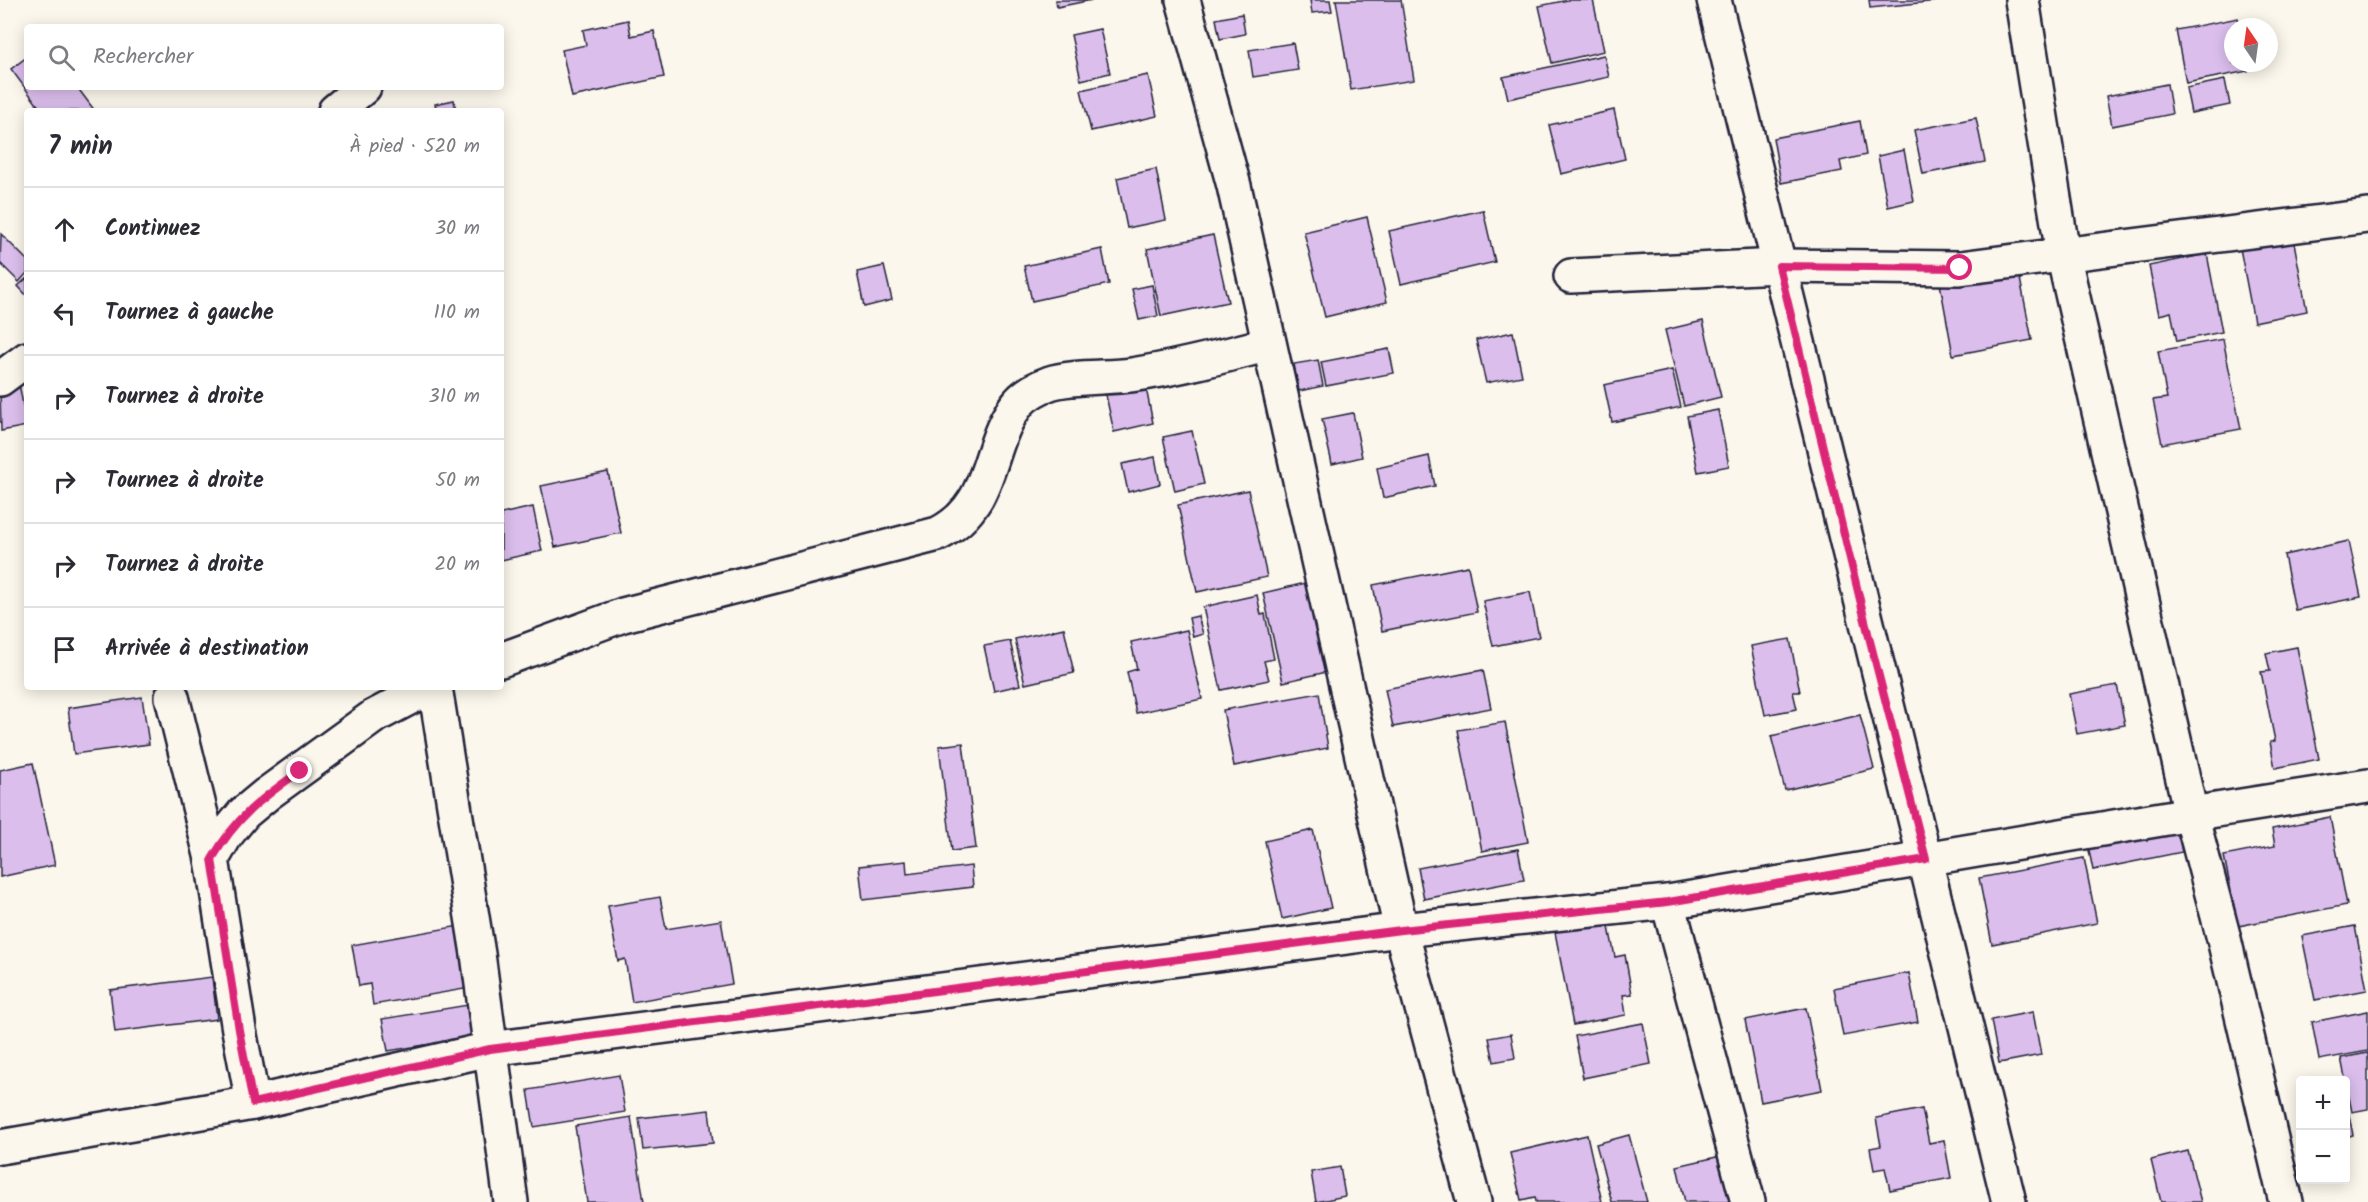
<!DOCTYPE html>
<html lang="fr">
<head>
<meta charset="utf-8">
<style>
  :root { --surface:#fff; --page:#f2f2f3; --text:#2b2b33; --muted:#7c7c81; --line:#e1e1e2 }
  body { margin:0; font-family:Kalam,sans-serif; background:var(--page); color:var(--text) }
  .controls { position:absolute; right:18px; bottom:18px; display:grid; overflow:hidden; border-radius:6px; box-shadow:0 3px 15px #0003 }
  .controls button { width:54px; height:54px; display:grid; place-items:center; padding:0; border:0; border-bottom:2px solid var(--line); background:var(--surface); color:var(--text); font:30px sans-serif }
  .compass { position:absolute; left:2224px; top:18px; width:54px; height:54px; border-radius:50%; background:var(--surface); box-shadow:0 3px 15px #0003; rotate:347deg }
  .stop { position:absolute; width:18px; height:18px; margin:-14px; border:4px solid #db2777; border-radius:50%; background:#fff }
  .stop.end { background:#db2777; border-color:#fff; box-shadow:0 2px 6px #0008 }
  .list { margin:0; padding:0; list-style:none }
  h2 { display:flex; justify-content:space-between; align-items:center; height:78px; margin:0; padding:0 24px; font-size:26px }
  h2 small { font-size:20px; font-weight:400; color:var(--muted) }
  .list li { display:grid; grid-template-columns:39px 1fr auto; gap:18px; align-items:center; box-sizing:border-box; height:84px; padding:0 24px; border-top:2px solid var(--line) }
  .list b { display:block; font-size:22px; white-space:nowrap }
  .list em { font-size:20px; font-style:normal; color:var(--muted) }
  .icon { flex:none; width:33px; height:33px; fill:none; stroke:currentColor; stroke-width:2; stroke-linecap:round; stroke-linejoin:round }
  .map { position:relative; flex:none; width:2368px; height:1202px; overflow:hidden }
  .search { position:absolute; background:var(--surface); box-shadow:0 3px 15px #0003; left:24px; top:24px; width:480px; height:66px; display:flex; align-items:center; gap:15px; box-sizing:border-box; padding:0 21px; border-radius:6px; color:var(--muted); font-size:22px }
  .panel { position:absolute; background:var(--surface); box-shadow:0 3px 15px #0003; left:24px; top:108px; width:480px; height:582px; border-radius:6px }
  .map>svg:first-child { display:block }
</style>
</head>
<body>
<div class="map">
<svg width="2368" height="1202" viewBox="0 0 2368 1202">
  <rect width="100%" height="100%" fill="#fbf7ec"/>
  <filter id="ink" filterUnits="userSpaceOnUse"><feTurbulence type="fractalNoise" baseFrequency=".0167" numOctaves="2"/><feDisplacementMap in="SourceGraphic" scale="12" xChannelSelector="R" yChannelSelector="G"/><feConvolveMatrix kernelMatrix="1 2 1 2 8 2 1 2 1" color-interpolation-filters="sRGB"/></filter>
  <g filter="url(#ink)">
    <!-- building -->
    <g fill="#dbbeec" stroke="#22223b" stroke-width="1.5">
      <path d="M1056,0H1092L1057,7Z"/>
      <path d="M1310,0H1330L1332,11L1312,13Z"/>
      <path d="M1336,0H1401L1414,80L1351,90Z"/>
      <path d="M1568,0H1593L1604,51L1552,63L1539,6Z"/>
      <path d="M1869,0H1938V1L1870,8Z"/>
      <path d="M1242,14L1245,34L1220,39L1216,19Z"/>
      <path d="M2238,18L2240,27H2233V63H2247L2248,71L2186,83L2176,30Z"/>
      <path d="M628,20L631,36L654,31L664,77L572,97L562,50L586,45L583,30Z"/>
      <path d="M1100,29L1110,73L1081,80L1071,35Z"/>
      <path d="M1293,43L1298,70L1253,77L1249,50Z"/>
      <path d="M1604,55L1609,77L1508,99L1503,77Z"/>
      <path d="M27,57V87H77L95,111H42L11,69Z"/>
      <path d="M1148,75L1157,116L1091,131L1081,90Z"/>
      <path d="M2225,80L2230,105L2191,113L2186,88Z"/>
      <path d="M2167,84L2172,114L2112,126L2106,96Z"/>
      <path d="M454,100L456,111H437L435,104Z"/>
      <path d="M1614,110L1625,159L1561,174L1549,125Z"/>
      <path d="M1976,118L1985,162L1923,174L1914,130Z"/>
      <path d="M1860,121L1866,155L1840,161L1842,171L1781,183L1773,138Z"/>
      <path d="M1904,150L1914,201L1888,207L1878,156Z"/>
      <path d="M1156,169L1166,220L1127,228L1117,178Z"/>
      <path d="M1483,210L1495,262L1401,284L1389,231Z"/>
      <path d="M1367,217L1387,302L1325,317L1304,232Z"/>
      <path d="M2292,232L2307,311L2254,322L2239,243Z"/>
      <path d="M1,234L27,260V273L19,282L0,263Z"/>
      <path d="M1213,235L1228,302L1161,316L1147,249Z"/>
      <path d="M1102,249L1109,284L1032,301L1024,266Z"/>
      <path d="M2207,254L2222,332L2177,341L2171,312L2159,315L2149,266Z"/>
      <path d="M2017,263L2032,340L1953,355L1939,278Z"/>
      <path d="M884,266L892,300L864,307L857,272Z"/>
      <path d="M27,278V296L18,286Z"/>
      <path d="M1152,285L1158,316L1139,320L1132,289Z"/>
      <path d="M1703,321L1721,397L1684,406L1665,330Z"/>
      <path d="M1513,332L1522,376L1486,383L1476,340Z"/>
      <path d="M2223,339L2241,429L2162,444L2153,400L2167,398L2158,351Z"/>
      <path d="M1389,349L1394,373L1326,386L1321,362Z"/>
      <path d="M1318,360L1323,386L1299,391L1294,364Z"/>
      <path d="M1672,370L1681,407L1612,422L1604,385Z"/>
      <path d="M18,378L27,426L1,431L0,390Z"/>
      <path d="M1145,383L1153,423L1114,432L1105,391Z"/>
      <path d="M1718,410L1729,466L1698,472L1687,416Z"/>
      <path d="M1353,413L1362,457L1332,464L1322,419Z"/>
      <path d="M1192,431L1204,484L1175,491L1163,437Z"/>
      <path d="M1429,456L1435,486L1383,498L1377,468Z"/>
      <path d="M1155,457L1160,484L1128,492L1122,464Z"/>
      <path d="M608,472L621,533L555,547L541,486Z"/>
      <path d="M1248,490L1267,577L1197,592L1178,505Z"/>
      <path d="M533,507L542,551L501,560V514Z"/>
      <path d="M2349,541L2361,597L2295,610L2284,555Z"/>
      <path d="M1468,566L1477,612L1382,631L1373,585Z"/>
      <path d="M1310,582L1331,671L1283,682L1263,593Z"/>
      <path d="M1530,592L1539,637L1493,646L1483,601Z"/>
      <path d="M1257,595L1261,615L1265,614L1274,659L1264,661L1269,680L1221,690L1203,607Z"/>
      <path d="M1198,616L1203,634L1193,637L1189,618Z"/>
      <path d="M1064,628L1074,673L1025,684L1015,639Z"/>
      <path d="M1187,630L1202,699L1136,713L1127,672L1137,669L1131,642Z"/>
      <path d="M1790,639L1800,692H1793L1797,709L1765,715L1751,646Z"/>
      <path d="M1010,641L1020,685L994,691L984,646Z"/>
      <path d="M2297,647L2319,759L2275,768L2270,742L2275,741L2261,672L2270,671L2266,653Z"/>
      <path d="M1483,670L1491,708L1393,727L1385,689Z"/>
      <path d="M2117,685L2125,725L2077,734L2069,694Z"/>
      <path d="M1319,693L1328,748L1234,766L1223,710Z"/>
      <path d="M142,697L149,744L74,754L68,708Z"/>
      <path d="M1860,715L1874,769L1785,790L1771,736Z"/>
      <path d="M1505,722L1528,842L1482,851L1458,730Z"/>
      <path d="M963,743L976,848L952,851L939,746Z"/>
      <path d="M33,763L55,865L0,877V770Z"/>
      <path d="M2330,817L2347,905L2238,926L2224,856L2275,846L2272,829Z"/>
      <path d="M2176,819L2182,852L2093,870L2086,836Z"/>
      <path d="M1313,830L1331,908L1282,919L1265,841Z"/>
      <path d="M1518,849L1524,880L1424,899L1418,868Z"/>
      <path d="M2084,858L2097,923L1992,944L1979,878Z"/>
      <path d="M906,861L907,874L971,866L973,887L863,900L859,866Z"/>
      <path d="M660,897L666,929L721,920L732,984L632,1002L625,959L618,961L608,906Z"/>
      <path d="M1606,912L1615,957L1625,955L1632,994L1623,995L1626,1015L1573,1025L1553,922Z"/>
      <path d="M459,926L470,988L373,1005L370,984L359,986L352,945Z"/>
      <path d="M2355,926L2367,990L2315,1000L2302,936Z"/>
      <path d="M1909,973L1918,1022L1843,1036L1834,988Z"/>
      <path d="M212,977L217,1019L115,1032L110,990Z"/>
      <path d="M474,1004L480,1036L388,1051L382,1019Z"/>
      <path d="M1806,1008L1822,1090L1761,1102L1745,1020Z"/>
      <path d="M2368,1011V1051L2319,1060L2312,1022Z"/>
      <path d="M2033,1012L2041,1055L1999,1063L1991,1020Z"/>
      <path d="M1643,1023L1651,1064L1583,1078L1575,1036Z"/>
      <path d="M1511,1034L1515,1058L1494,1062L1489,1038Z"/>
      <path d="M2368,1053V1109L2352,1112L2341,1058Z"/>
      <path d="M619,1075L625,1112L534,1127L528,1090Z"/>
      <path d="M2346,1100L2353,1135L2346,1137Z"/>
      <path d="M1922,1109L1929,1143L1944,1140L1951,1178L1890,1190L1885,1168L1874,1170L1870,1148L1881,1146L1876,1118Z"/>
      <path d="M709,1110L713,1143L643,1150L639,1118Z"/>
      <path d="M631,1117L644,1202H587L575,1126Z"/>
      <path d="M1587,1135L1602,1202H1536L1535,1197L1521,1200L1510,1153Z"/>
      <path d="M1629,1135L1647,1202H1612L1596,1144Z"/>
      <path d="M2188,1151L2201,1202H2161L2151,1160Z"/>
      <path d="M1721,1156L1732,1202H1685L1677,1166Z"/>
      <path d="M1340,1167L1345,1196L1316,1202L1311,1172Z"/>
    </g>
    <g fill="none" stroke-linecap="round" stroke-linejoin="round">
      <!-- minor casing -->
      <g stroke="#22223b" stroke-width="38">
        <g id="minor">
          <path d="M1183,0L1234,186L1401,930L1474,1202"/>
          <path d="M1714,0L2009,1202"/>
          <path d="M2022,0L2063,254L2191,814L2224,939L2286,1202"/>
          <path d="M335,111L364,87"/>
          <path d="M1571,276L1779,266L1960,268L2368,216"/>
          <path d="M0,379L27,359"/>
          <path d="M501,660L623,615L938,534C997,504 984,444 1019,402C1027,393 1039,387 1050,383C1070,376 1108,378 1131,375C1178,368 1224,356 1269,344"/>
          <path d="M435,687L478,954L511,1202"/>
          <path d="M172,697L212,859L239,1030L253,1103"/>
          <path d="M212,859L226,835L244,813L267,794L373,717L430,687"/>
          <path d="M1668,902L1748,1202"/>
          <path d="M0,1147L253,1103L490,1049L1401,930L1668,902L2191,814L2368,786"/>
        </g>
      </g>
      <!-- minor -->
      <use href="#minor" stroke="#fbf7ec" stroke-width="33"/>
    </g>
  </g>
  <g fill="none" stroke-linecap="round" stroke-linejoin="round" filter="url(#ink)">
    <!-- route -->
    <path stroke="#db2777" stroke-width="8" d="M300,771C261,799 237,816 212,859L239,1030L253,1103L490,1049L1401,930L1668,902L1926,859L1869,637L1779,266L1960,268"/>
  </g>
</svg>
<div class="controls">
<button>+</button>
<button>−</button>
</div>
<svg class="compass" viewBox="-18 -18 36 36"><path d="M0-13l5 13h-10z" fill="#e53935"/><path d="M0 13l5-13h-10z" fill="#7c7c81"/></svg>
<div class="stop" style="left:1960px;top:268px"></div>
<div class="stop end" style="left:300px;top:771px"></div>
<div class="search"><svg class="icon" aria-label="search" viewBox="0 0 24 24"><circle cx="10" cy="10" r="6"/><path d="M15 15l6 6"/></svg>Rechercher</div>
<section class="panel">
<h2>7 min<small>À pied · 520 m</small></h2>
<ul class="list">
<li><svg class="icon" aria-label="ahead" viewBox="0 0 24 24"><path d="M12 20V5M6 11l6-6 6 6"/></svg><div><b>Continuez</b></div><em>30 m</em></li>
<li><svg class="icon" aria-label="left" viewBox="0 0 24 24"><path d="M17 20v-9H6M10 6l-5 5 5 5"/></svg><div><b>Tournez à gauche</b></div><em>110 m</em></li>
<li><svg class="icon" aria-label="right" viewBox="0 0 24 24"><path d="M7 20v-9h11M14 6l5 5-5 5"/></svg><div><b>Tournez à droite</b></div><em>310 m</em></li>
<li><svg class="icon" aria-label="right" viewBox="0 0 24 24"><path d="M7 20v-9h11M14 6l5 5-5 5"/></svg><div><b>Tournez à droite</b></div><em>50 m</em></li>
<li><svg class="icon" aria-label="right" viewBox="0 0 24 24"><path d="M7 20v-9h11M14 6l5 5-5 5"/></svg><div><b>Tournez à droite</b></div><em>20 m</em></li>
<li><svg class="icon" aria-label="arrive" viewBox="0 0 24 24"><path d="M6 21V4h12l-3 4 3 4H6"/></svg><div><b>Arrivée à destination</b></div></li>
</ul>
</section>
</div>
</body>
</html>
